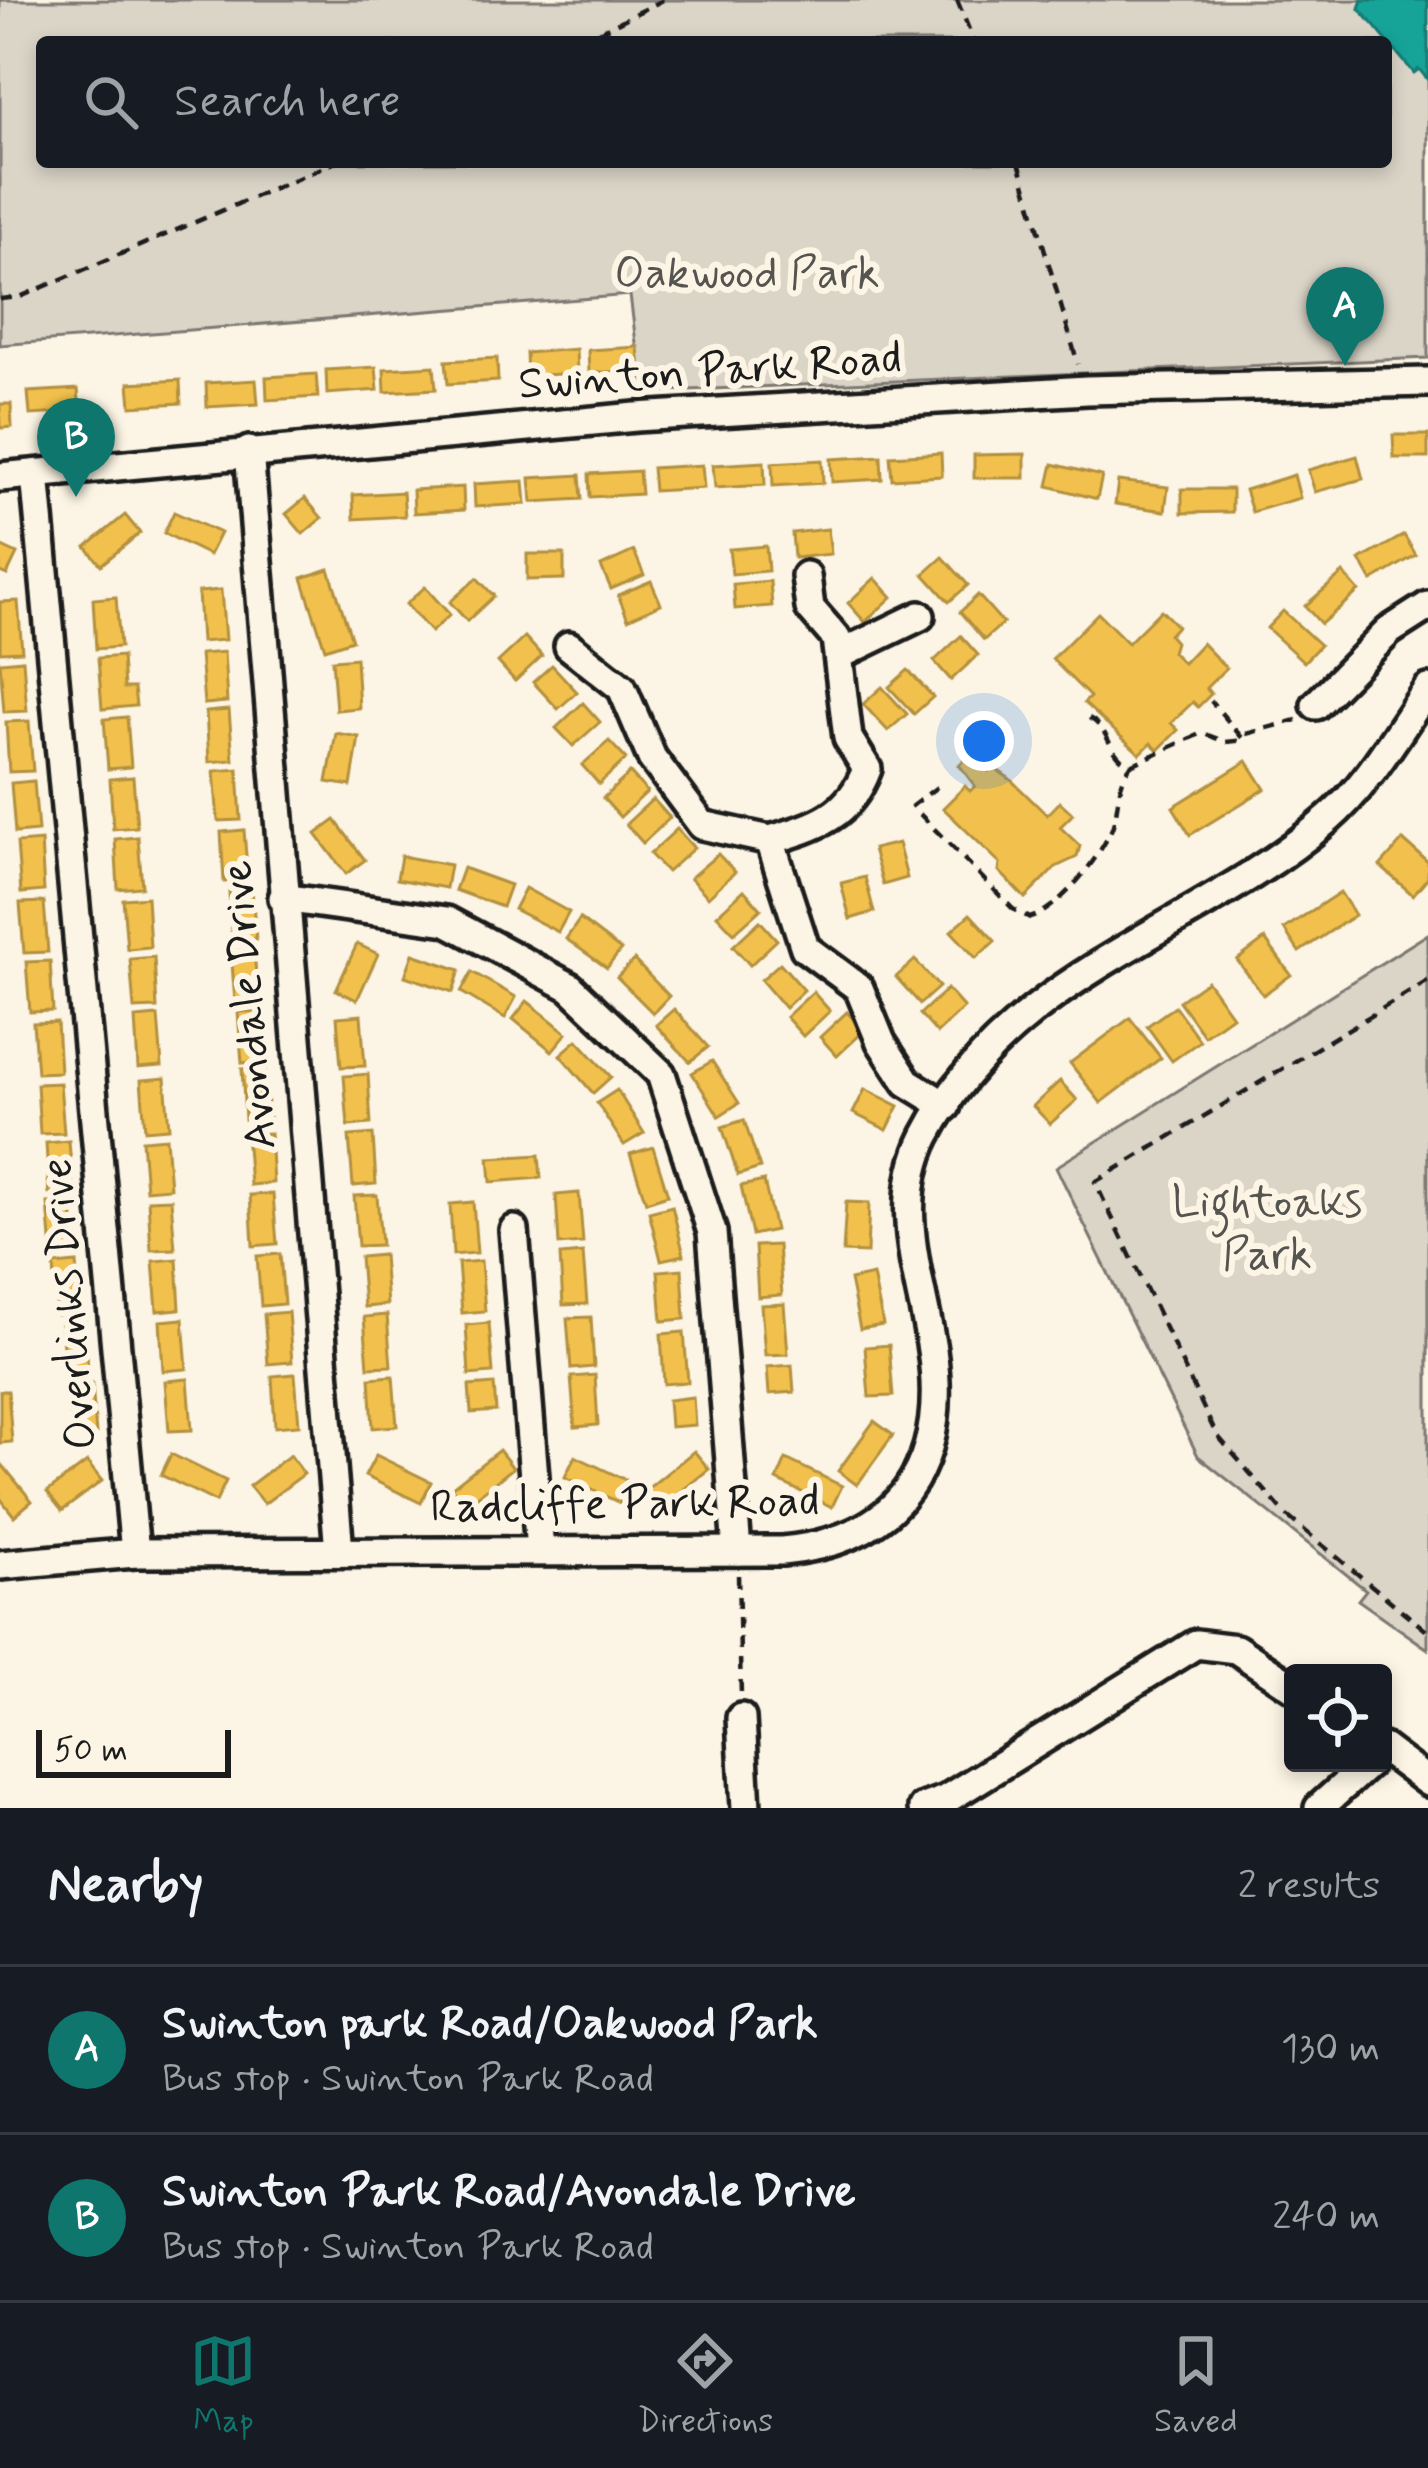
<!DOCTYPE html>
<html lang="en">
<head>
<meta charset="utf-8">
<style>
  :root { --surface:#171b24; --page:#242831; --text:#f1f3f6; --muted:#9ea1a6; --line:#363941; --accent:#0f766e }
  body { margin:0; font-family:Mynerve,sans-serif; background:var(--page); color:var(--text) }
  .controls { position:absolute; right:36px; bottom:36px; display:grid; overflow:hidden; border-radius:12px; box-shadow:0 6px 18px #0003 }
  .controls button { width:108px; height:108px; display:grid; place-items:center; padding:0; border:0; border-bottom:3px solid var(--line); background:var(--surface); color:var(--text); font:60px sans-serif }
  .scale { position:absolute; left:36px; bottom:30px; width:195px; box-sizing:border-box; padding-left:12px; border:6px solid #1c1c1c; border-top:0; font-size:33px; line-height:42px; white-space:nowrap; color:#1c1c1c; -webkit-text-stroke:9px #fcf5e5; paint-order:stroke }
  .you { position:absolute; left:984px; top:741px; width:42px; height:42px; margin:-30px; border:9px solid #fff; border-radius:50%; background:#1a73e8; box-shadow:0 0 0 18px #1a73e833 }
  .badge { display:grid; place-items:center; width:78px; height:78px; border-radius:50%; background:var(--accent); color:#fff; font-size:39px; font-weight:700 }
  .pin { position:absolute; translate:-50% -99px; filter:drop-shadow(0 3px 6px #0008) }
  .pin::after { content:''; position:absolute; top:63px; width:42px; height:36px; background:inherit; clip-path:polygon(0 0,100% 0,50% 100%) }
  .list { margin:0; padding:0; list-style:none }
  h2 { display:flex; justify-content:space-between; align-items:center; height:156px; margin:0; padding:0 48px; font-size:51px }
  h2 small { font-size:39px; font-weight:400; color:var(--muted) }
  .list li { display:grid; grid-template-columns:78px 1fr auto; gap:36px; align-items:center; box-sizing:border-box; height:168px; padding:0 48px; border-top:3px solid var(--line) }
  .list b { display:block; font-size:45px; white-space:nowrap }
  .list p { margin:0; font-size:39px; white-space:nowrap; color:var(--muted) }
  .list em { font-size:39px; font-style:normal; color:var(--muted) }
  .icon { flex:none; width:66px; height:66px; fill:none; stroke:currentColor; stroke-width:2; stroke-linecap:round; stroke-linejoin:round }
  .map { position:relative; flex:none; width:1428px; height:1808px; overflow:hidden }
  .search { position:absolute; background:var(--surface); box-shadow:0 6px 18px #0003; left:36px; right:36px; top:36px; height:132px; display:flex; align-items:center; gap:30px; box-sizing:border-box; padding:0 42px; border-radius:12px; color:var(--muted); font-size:45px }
  .sheet { height:492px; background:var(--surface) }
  nav { display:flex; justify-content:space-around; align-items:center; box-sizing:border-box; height:168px; border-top:3px solid var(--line); background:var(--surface); font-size:33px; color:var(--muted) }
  nav a { display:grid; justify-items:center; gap:6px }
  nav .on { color:var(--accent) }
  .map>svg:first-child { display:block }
</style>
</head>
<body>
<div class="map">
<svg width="1428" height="1808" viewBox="0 0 1428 1808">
  <rect width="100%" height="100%" fill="#fcf5e5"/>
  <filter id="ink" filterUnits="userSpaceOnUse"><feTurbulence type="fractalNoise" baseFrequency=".00833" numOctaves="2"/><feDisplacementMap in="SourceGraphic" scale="24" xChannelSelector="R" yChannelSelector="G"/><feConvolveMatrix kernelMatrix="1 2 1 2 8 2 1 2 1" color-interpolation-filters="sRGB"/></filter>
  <g filter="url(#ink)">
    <!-- green -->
    <g fill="#dbd5c8" stroke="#7c7872" stroke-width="3" fill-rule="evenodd">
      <path d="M0,0H1428V358L642,392L630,295L0,345ZM42,42H1386V162H42Z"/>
      <path d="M1428,934V1649L1358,1600L1366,1590L1198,1456L1056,1167Z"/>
    </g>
    <!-- homes -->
    <g fill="#f2c14e" stroke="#b2903f" stroke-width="3">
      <path d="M638,347L640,370L589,373L588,350Z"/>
      <path d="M576,349L577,373L527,376L526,353Z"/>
      <path d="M497,358L498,381L448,384L446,361Z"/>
      <path d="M434,366L436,389L385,392L384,369Z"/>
      <path d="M376,367L378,390L327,394L326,370Z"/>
      <path d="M316,374L318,397L267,400L266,377Z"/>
      <path d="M180,380L181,403L131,406L129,383Z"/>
      <path d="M256,380L258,404L207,407L206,383Z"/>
      <path d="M78,389L80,412L30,415L28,392Z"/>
      <path d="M0,404H11L12,427L0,428Z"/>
      <path d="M1393,435H1428V458H1394Z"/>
      <path d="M941,453L942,476L892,479L890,456Z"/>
      <path d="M1025,454V478H974V455Z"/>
      <path d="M881,456L882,479L832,482L831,459Z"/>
      <path d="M1357,456L1363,479L1315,492L1308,470Z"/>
      <path d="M822,460L823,483L773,486L772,463Z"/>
      <path d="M764,462L765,485L715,488L713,465Z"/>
      <path d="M1053,464L1102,476L1097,499L1048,486Z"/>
      <path d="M702,465L704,488L654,491L652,468Z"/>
      <path d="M639,471L641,494L590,497L589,474Z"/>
      <path d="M580,475L582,499L532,502L530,478Z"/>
      <path d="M1294,475L1300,498L1252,512L1245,490Z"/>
      <path d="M524,481L526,504L475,507L474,484Z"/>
      <path d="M1118,481L1168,487L1165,511L1115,504Z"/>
      <path d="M463,487L464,510L414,513L413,490Z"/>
      <path d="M1182,489H1232V512L1182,513Z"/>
      <path d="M403,492L405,516L354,519L353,495Z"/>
      <path d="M305,498L322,518L303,534L286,514Z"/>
      <path d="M174,512L220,533L209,555L164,533Z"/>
      <path d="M125,515L140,533L101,565L86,547Z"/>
      <path d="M828,529L831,554L794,558L792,533Z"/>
      <path d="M1404,535L1416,555L1372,581L1360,560Z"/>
      <path d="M0,546L17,554L7,575L0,572Z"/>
      <path d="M766,546L768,571L732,574L729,549Z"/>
      <path d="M634,551L644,575L611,589L601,566Z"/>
      <path d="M527,554H564V579L527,580Z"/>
      <path d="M943,557L968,585L949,602L924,574Z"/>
      <path d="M329,569L352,640L325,649L302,578Z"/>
      <path d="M1343,573L1359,591L1321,624L1305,606Z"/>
      <path d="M477,578L494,596L467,621L450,602Z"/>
      <path d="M875,578L892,597L865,622L848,603Z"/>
      <path d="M651,581L661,604L628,619L618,595Z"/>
      <path d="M770,581L772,606L735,609L733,584Z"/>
      <path d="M425,587L450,615L431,632L406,604Z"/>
      <path d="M221,590L225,640L201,642L198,592Z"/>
      <path d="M978,595L1003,623L984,640L960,612Z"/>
      <path d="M116,597L120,647L96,649L93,599Z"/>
      <path d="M18,601L22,651L0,652V602Z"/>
      <path d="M1161,610L1177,626L1169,635L1175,642L1172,652L1183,663L1202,643L1226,668L1206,688L1211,694L1198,707L1193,702L1171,723L1178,730L1158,750L1151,743L1140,754L1084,703L1090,697L1052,659L1098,613L1128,643Z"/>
      <path d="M1283,611L1320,645L1304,662L1267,628Z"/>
      <path d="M961,636L978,655L951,680L934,661Z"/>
      <path d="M525,637L542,656L515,681L498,662Z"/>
      <path d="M224,652L227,702L204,704L200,654Z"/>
      <path d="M122,656L124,688H134L136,706L102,709L98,658Z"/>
      <path d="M356,658L359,708L336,710L332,660Z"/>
      <path d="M23,660L27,711L4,712L0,662Z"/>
      <path d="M552,665L577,692L558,709L533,682Z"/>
      <path d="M908,670L933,697L914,714L889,687Z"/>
      <path d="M882,687L907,714L888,731L863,704Z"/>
      <path d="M583,703L600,722L573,746L556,728Z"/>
      <path d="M229,710L233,760L209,762L206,712Z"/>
      <path d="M127,717L131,767L108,769L104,719Z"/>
      <path d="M29,721L33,771L9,772L6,722Z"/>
      <path d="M336,733L359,737L351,786L327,782Z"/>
      <path d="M609,741L626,759L599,784L582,765Z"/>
      <path d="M973,750L989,771L993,767L1010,779L1047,815L1060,802L1073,814L1060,827L1080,846L1077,857L1056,867L1025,898L999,871L1000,863L943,808L965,786L970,791L975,786L959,765Z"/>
      <path d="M1247,761L1265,789L1190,835L1173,807Z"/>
      <path d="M238,769L241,820L218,821L214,771Z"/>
      <path d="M630,773L647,792L620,817L603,798Z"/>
      <path d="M133,777L137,827L113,829L110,779Z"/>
      <path d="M34,781L38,831L15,833L11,783Z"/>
      <path d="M653,799L670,818L643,843L626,824Z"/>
      <path d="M335,820L365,860L346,874L316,834Z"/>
      <path d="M677,829L694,848L667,872L650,854Z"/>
      <path d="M244,830L248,881L224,882L221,832Z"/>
      <path d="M138,837L142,887L118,889L115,839Z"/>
      <path d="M1403,840L1428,862V877L1413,895L1380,866Z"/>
      <path d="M41,841L44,891L21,893L17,843Z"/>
      <path d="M898,843L907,878L883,885L873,849Z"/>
      <path d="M718,854L735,872L708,897L690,878Z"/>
      <path d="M401,856L450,865L446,888L397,879Z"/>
      <path d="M463,868L510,885L502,907L455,890Z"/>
      <path d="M865,877L874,912L850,919L841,883Z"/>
      <path d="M525,888L569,912L558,932L514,909Z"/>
      <path d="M252,890L256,940L232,942L229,892Z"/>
      <path d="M744,890L761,909L734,933L717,915Z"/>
      <path d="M1340,892L1355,915L1299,952L1284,929Z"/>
      <path d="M147,897L150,947L127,949L123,899Z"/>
      <path d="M44,902L48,952L24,953L20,903Z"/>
      <path d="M970,914L995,941L976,958L951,931Z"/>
      <path d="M580,919L621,950L607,968L566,939Z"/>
      <path d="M760,921L777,940L750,965L733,946Z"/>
      <path d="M1265,939L1291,975L1263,995L1237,960Z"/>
      <path d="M357,944L378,954L357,1000L336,990Z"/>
      <path d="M254,950L258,1000L235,1002L231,951Z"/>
      <path d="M413,954L460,970L453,992L405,976Z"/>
      <path d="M154,957L157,1008L134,1009L130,959Z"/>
      <path d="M634,960L669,996L653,1013L617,977Z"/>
      <path d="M915,960L939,987L920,1004L896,977Z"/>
      <path d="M50,961L53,1011L30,1012L26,962Z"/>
      <path d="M780,963L804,990L785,1008L761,980Z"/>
      <path d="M472,972L516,997L505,1018L461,992Z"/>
      <path d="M1207,981L1232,1016L1204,1036L1179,1001Z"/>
      <path d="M947,989L964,1008L937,1033L920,1014Z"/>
      <path d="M813,992L830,1011L803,1036L786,1017Z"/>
      <path d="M527,1001L567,1033L552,1051L513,1019Z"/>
      <path d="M1175,1006L1200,1041L1172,1061L1147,1026Z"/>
      <path d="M674,1009L708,1047L690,1062L656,1025Z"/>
      <path d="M262,1011L265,1061L242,1063L238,1012Z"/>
      <path d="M847,1012L864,1031L837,1056L820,1037Z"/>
      <path d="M361,1015L365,1066L341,1067L337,1017Z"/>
      <path d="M158,1016L162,1066L138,1068L135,1018Z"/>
      <path d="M1130,1018L1161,1058L1101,1103L1070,1063Z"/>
      <path d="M57,1022L60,1072L37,1073L33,1023Z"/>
      <path d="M577,1040L611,1077L593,1093L560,1055Z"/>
      <path d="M712,1061L739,1103L719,1116L692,1073Z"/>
      <path d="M265,1068L269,1118L245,1120L242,1069Z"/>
      <path d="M368,1074L371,1124L348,1126L344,1076Z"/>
      <path d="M165,1078L169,1128L145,1130L141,1080Z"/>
      <path d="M1060,1081L1077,1100L1050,1124L1033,1106Z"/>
      <path d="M60,1083L64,1133L40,1134L37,1084Z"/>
      <path d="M865,1089L899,1106L887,1130L853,1113Z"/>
      <path d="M617,1090L644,1133L624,1145L597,1103Z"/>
      <path d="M744,1120L760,1168L738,1175L722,1127Z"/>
      <path d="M270,1133L273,1183L250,1185L246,1134Z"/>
      <path d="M373,1134L376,1184L353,1186L349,1136Z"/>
      <path d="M166,1138L170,1188L146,1190L142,1140Z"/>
      <path d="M69,1141L73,1192L49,1193L46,1143Z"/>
      <path d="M653,1147L668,1195L646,1202L630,1154Z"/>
      <path d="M539,1155L541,1178L491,1182L489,1158Z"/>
      <path d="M764,1181L775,1230L752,1235L741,1186Z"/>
      <path d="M579,1193L583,1243L559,1245L556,1195Z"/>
      <path d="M273,1194L277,1244L253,1246L250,1195Z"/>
      <path d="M377,1195L381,1245L358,1246L354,1196Z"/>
      <path d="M171,1199L175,1249L151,1250L148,1200Z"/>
      <path d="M72,1202L75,1252L52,1253L48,1203Z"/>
      <path d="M473,1202L477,1253L453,1255L450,1204Z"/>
      <path d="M846,1202L869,1203L867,1253L843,1252Z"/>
      <path d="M672,1206L684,1255L661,1260L649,1212Z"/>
      <path d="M778,1245L782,1295L758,1297L755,1246Z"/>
      <path d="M583,1253L587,1304L563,1305L560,1255Z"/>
      <path d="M280,1254L284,1304L261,1306L257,1256Z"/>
      <path d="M383,1255L387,1305L364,1307L360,1257Z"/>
      <path d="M177,1259L180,1309L157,1311L153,1261Z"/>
      <path d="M481,1261L485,1311L462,1313L458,1263Z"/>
      <path d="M77,1263L81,1313L57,1315L54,1265Z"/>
      <path d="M682,1269L685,1319L662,1321L658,1271Z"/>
      <path d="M873,1275L883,1325L860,1329L850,1280Z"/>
      <path d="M784,1304L788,1354L765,1355L761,1305Z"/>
      <path d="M288,1312L292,1362L268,1364L264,1314Z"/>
      <path d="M387,1315L391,1366L368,1367L364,1317Z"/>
      <path d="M591,1317L594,1367L571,1369L567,1318Z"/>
      <path d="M183,1319L187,1369L163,1371L160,1321Z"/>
      <path d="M85,1321L88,1371L65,1373L61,1322Z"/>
      <path d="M489,1323L493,1373L469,1375L466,1325Z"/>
      <path d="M684,1332L688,1382L664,1384L661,1334Z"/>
      <path d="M889,1345L893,1396L869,1397L865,1347Z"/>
      <path d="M792,1365L794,1392L769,1394L767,1367Z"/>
      <path d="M295,1374L299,1425L275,1427L272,1376Z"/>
      <path d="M595,1375L598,1425L575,1427L571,1377Z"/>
      <path d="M393,1376L397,1426L373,1428L370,1378Z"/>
      <path d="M188,1379L192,1430L169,1431L165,1381Z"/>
      <path d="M92,1383L96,1434L72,1435L69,1385Z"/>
      <path d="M494,1384L496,1411L471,1413L469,1386Z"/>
      <path d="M0,1391H8L12,1442L0,1443Z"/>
      <path d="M693,1397L695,1425L670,1427L668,1400Z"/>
      <path d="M874,1421L893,1435L857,1485L838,1471Z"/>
      <path d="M499,1450L513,1468L465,1506L451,1488Z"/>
      <path d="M694,1451L709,1469L661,1508L646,1490Z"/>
      <path d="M171,1454L226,1481L216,1502L161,1475Z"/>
      <path d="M290,1455L304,1474L264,1504L249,1486Z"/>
      <path d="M376,1455L431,1482L421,1503L365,1476Z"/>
      <path d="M575,1456L630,1482L620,1503L565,1477Z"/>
      <path d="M786,1459L842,1486L832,1507L777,1480Z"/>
      <path d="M0,1462L32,1501L14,1516L0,1498Z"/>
      <path d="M87,1462L102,1481L62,1511L47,1492Z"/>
    </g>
    <!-- public -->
    <path fill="#17a398" stroke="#187a73" stroke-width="3" d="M1428,0V80L1419,69L1414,73L1359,8L1362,0Z"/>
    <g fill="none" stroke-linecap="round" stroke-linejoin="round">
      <!-- minor casing -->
      <g stroke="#1c1c1c" stroke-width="36">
        <g id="minor">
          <path d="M249,451L339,1552"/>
          <path d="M35,474L135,1553"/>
          <path d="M0,477L636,417L1087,390L1428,382"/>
          <path d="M569,646L622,688L652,758L702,825L770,840L805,948L859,988L881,1042L907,1082L946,1106"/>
          <path d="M839,655L920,616"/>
          <path d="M1316,705L1389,631L1428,606"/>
          <path d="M770,840C817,826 849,817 867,769L848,738L836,638L810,608L806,576"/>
          <path d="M283,898L447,921L570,987L661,1074L712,1232L737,1551"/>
          <path d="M514,1230L540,1551"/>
          <path d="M0,1565L135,1553L782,1551C899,1540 949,1467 932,1350C921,1279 891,1205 926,1136C1011,972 1198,931 1328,819C1369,784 1397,732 1428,689"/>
          <path d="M741,1718L746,1808"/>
          <path d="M1383,1748L1428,1782"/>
          <path d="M923,1808L945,1800L1196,1644L1236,1649L1293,1687"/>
          <path d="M1319,1808L1369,1763"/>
        </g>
      </g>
      <!-- path -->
      <g stroke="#1c1c1c" stroke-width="4.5" stroke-dasharray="12 9" stroke-linecap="butt">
        <path d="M957,0L974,42"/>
        <path d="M579,42L663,0"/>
        <path d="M1019,162L1078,364"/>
        <path d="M0,299L20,297L336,162"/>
        <path d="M1089,718C1110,728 1108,756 1131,765L1202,733L1226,742L1244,740L1211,701"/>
        <path d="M1246,734L1297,720"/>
        <path d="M937,787L912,806L1013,909L1030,918C1059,910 1101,856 1112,828C1120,805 1116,785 1131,765"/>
        <path d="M1428,981L1095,1182L1216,1434L1287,1516L1428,1632"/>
        <path d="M738,1575L741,1695"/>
      </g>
      <!-- minor -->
      <use href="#minor" stroke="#fcf5e5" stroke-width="27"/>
    </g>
  </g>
  <g text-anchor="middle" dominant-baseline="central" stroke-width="12" stroke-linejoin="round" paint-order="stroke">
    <!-- park labels -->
    <g font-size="45" fill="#555450" stroke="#fcf5e5">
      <text x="747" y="274">Oakwood Park</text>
      <text x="1267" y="1203">Lightoaks<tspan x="1267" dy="52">Park</tspan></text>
    </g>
    <!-- street labels -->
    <g font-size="45" fill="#1c1c1c" stroke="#fcf5e5">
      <text transform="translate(710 372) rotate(-4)">Swinton Park Road</text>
      <text transform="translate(250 1005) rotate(-95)">Avondale Drive</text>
      <text transform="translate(70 1304) rotate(-95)">Overlinks Drive</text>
      <text transform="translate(625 1505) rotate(-1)">Radcliffe Park Road</text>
    </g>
  </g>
</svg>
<div class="controls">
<button><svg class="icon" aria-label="locate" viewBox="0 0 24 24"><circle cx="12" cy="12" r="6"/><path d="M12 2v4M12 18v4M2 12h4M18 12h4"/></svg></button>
</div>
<div class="scale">50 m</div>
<div class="you"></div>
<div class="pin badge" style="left:1345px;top:366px">A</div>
<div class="pin badge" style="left:76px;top:497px">B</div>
<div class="search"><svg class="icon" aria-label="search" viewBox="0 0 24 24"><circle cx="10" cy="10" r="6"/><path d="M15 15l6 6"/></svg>Search here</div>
</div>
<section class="sheet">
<h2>Nearby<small>2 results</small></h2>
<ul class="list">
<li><span class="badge">A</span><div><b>Swinton park Road/Oakwood Park</b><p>Bus stop · Swinton Park Road</p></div><em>130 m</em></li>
<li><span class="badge">B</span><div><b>Swinton Park Road/Avondale Drive</b><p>Bus stop · Swinton Park Road</p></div><em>240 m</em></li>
</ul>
</section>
<nav>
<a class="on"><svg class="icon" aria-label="map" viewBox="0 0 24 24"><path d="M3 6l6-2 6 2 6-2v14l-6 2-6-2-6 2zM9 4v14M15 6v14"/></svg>Map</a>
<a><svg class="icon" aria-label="directions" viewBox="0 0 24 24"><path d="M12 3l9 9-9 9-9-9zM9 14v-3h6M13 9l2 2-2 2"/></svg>Directions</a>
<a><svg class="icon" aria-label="saved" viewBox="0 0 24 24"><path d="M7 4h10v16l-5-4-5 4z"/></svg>Saved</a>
</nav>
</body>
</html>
